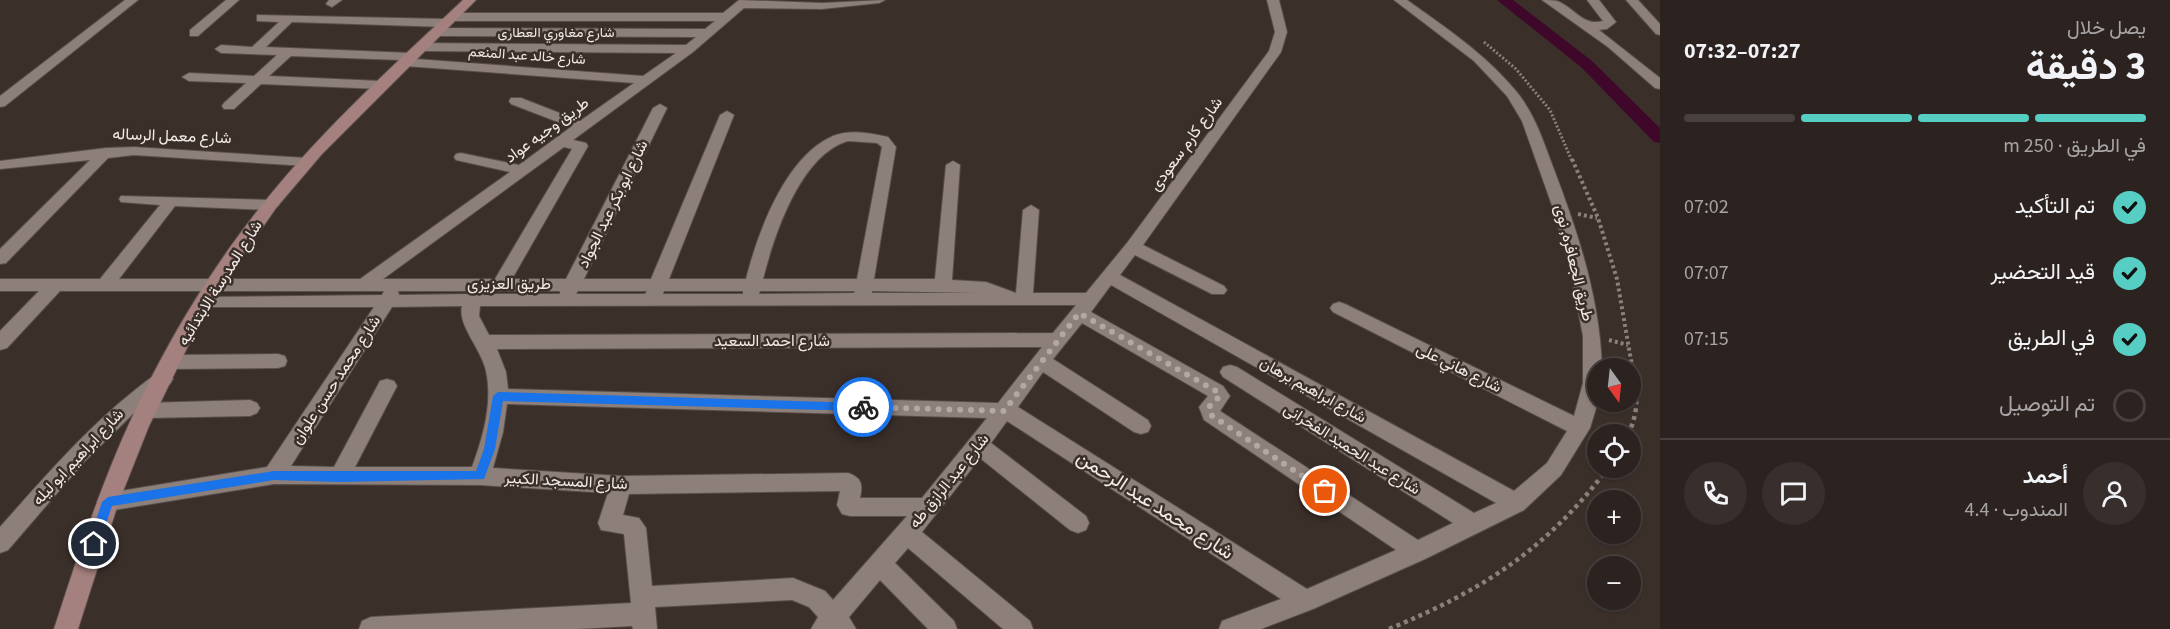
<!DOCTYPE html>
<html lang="ar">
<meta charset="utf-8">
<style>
body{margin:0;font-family:"Source Sans 3",Vazirmatn,sans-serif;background:#382f2d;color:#f1f3f6;direction:rtl;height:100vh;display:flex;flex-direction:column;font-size:22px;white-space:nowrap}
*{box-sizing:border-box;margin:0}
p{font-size:20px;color:#a6a4a5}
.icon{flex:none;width:33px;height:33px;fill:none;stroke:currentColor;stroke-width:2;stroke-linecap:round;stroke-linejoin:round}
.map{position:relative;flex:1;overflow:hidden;direction:ltr}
.side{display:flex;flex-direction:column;background:#2c2320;width:510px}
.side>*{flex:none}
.needle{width:39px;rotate:165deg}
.buttons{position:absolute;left:1587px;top:358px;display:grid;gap:12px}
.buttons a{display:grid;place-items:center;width:54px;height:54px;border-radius:50%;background:#2c2320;box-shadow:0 2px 4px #0004,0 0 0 2px #48403e;font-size:30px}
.pin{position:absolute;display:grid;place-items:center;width:51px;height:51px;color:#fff;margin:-26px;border:3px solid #fff;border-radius:50%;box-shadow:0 2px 6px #0007}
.courier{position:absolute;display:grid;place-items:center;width:60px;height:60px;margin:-30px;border:4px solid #1a73e8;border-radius:50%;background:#fff;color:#222;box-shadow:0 2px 8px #0007}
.headline em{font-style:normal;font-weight:700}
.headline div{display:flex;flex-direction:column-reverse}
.headline{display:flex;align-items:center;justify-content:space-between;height:102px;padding:0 24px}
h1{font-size:39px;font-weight:700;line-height:45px}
.bar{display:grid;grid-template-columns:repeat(4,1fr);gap:9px 6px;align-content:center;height:72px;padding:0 24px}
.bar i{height:8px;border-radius:4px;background:#48403e}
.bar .on{background:#56cec3}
.bar p{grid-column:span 4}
.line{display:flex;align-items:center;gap:15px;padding:0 24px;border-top:2px solid #48403e}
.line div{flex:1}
.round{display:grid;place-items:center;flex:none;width:63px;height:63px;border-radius:32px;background:#382f2d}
ol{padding:0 24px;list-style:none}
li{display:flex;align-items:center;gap:18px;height:66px}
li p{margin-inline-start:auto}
li .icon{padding:6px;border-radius:50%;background:#56cec3;color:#111;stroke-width:4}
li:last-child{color:#a6a4a5}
li i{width:33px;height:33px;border:3px solid #48403e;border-radius:50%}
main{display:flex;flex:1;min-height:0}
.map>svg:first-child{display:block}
</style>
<main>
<section class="side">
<div class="headline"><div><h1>3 دقيقة</h1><p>يصل خلال</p></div><em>07:27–07:32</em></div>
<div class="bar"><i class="on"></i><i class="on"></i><i class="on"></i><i></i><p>في الطريق · 250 m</p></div>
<ol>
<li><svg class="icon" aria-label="check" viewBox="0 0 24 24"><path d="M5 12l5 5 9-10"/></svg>تم التأكيد<p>07:02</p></li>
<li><svg class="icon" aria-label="check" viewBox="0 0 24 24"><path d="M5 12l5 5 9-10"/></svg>قيد التحضير<p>07:07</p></li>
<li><svg class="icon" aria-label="check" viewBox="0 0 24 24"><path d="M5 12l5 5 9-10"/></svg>في الطريق<p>07:15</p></li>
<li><i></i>تم التوصيل</li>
</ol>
<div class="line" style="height:108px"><a class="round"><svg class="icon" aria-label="person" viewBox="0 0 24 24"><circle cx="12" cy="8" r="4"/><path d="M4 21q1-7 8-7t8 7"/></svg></a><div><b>أحمد</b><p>المندوب · 4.4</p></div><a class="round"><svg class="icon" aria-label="chat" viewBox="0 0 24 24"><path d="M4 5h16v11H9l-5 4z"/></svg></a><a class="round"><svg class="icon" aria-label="phone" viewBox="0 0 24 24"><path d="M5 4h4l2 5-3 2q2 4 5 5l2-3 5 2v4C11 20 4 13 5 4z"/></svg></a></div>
</section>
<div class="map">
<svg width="1660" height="629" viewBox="0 0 1660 629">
<rect width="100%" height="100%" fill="#3b2f2a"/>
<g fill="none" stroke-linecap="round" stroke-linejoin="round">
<path fill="#3f072a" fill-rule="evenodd" d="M 1497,0 L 1513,0 L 1592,61 L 1660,128 L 1660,143 L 1654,142 L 1581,67 Z"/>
<defs>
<path id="street" d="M 125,0 L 138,0 L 5,106 L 0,107 L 0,96 Z
M 226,0 L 239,0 L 198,36 L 190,36 L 190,30 Z
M 329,0 L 342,0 L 332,7 L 326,4 Z
M 739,0 L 822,3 L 885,0 L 879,3 L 822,9 L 744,8 L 693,52 L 573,140 L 586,143 L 588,146 L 512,279 L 566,279 L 653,108 L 660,104 L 667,108 L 584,279 L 651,279 L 720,115 L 727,111 L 734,115 L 669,279 L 746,279 C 758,232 785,157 833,136 C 850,129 871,133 888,137 L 896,147 L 874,279 L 935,279 L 946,165 L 953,161 L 960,165 L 952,280 L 986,282 L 1016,293 L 1023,210 L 1031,205 L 1039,210 L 1033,293 L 1086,293 L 1127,243 L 1269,51 L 1275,32 L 1267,0 L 1279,0 L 1287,32 L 1281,52 L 1143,245 L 1224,286 L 1227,290 L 1224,294 L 1212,294 L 1135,255 L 1120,275 L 1514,491 L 1547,463 L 1567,431 L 1333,312 L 1330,308 L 1333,304 L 1339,302 L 1345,304 L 1574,416 L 1583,383 L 1583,336 L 1570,269 L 1554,211 L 1522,121 L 1507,96 L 1474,61 L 1394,0 L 1407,0 C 1446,28 1484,53 1515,90 C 1534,112 1543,140 1553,167 C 1578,232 1600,299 1602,369 L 1598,369 L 1598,402 L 1590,428 L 1561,475 L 1524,510 L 1425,559 L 1313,609 L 1261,629 L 1219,629 L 1222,621 L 1281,599 L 1007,421 L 991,443 L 1086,516 L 1089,523 L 1086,530 L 1078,533 L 1070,530 L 980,458 L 922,532 L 1030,621 L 1033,629 L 1003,629 L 908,548 L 895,563 L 954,621 L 957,629 L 928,629 L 880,580 L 849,617 L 856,629 L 811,629 L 818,617 L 809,607 L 792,600 L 655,607 L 657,629 L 633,629 L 632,626 L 577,629 L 359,629 L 362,621 L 371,617 L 631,603 L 624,534 L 601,530 L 598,523 L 608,493 L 480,485 L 274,484 L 108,511 L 100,509 L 97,502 L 100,495 L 108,493 L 267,467 L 374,307 L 205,307 L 199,305 L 196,301 L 199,297 L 382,295 L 384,291 L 60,291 L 7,348 L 0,350 L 0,331 L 39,291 L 0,291 L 0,279 L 100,279 L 160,205 L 121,202 L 119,199 L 121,196 L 271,200 L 279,205 L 271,210 L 175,206 L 119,279 L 360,279 L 510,172 L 456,160 L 454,157 L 456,154 L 461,153 L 519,165 L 571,127 L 511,104 L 509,101 L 511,98 L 521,98 L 580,121 L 634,83 L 405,66 L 400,65 L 400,60 L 291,56 L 269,76 L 381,81 L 388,85 L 381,89 L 261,84 L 234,109 L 224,109 L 222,106 L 224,103 L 246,83 L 189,81 L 182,77 L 189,73 L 254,76 L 277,55 L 221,53 L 215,49 L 221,45 L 252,47 L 279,22 L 257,21 L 257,15 L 446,19 L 452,23 L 446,27 L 292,22 L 266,47 L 411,53 L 415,54 L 416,59 L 643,76 L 676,53 L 421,51 L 415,47 L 421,43 L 686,45 L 696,37 L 437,36 L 431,32 L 437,28 L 705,29 L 715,21 L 452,21 L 446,17 L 452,13 L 723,13 ZM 848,141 L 877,143 L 882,147 L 857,279 L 763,279 C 774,236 800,155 848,141 ZM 564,147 L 572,149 L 495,279 L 383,279 ZM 1111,285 L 1496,503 L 1474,513 L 1237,367 L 1230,365 L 1223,367 L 1220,372 L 1223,377 L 1453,523 L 1418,540 L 1220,411 L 1230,396 L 1223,386 L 1091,312 ZM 398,291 L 468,291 L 467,294 L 399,295 ZM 486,291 L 560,291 L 560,294 L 485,294 ZM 578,291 L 647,291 L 645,294 L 576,294 ZM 664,291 L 743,291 L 743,294 L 663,294 ZM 760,291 L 855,291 L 854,293 L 759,294 ZM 872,291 L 977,293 L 872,293 ZM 1076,305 L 1053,333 L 489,335 L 479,316 L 480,306 ZM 462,306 C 457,325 482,350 486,371 C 493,403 483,437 472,467 L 355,467 L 397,386 L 394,381 L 387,379 L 380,381 L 334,467 L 291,466 L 392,307 ZM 1082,323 L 1208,396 L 1199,407 L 1204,420 L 1396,550 L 1307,589 L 1018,407 L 1043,372 L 1134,432 L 1141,434 L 1148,432 L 1151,426 L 1148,420 L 1053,359 ZM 1042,347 L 998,403 L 508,389 L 506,372 L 497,349 ZM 507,404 L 987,418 L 922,498 L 860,498 C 863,484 862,478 848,473 L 621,476 L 493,468 L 503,432 ZM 840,491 L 837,505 L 842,514 L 850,516 L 907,516 L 833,600 L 825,591 L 793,578 L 652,586 L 646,528 L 639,518 L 623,515 L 629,494 Z
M 1542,0 C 1547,0 1553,0 1557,1 C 1574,7 1583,27 1603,21 L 1587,0 L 1599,0 L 1616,22 L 1607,29 L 1599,30 L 1660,78 L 1660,89 L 1655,88 L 1608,47 Z
M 1626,0 L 1638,0 L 1660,24 L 1660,35 L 1656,34 Z
M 134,147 L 307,158 L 314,162 L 307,166 L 134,155 L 108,158 L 6,263 L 0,264 L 0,249 L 90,160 L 0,169 L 0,161 L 106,148 Z
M 278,354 L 285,356 L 287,361 L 285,366 L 278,368 L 172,369 L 165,367 L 163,362 L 165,357 L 172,355 Z
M 163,372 L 170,374 L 173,379 L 170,384 L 144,403 L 250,400 L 257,403 L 260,408 L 257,413 L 250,416 L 147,418 L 140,415 L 138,409 L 84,462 L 8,550 L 0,553 L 0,527 C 49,472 96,417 156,374 Z"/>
<path id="secondary" d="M 463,0 L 476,0 L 322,154 L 276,208 L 228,277 L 187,348 L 149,426 L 118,504 L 78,629 L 54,629 C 72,574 89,520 111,466 C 149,372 202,279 266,200 C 325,127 395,64 463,0 Z"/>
</defs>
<use href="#street" stroke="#584e4a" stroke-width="2"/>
<use href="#secondary" stroke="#584e4a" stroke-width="2"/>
<path stroke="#8b817c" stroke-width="3" stroke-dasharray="2 2" stroke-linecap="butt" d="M 1484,42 L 1516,69 L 1550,110 L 1572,161"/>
<path stroke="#8b817c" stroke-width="4" stroke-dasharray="3 3" stroke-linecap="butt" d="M 1572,159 L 1598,218 L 1617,279 L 1632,366
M 1578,214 L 1597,218
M 1609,340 L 1628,345"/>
<path stroke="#8b817c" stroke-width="4.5" stroke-dasharray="4 4" stroke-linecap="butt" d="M 1628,435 C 1640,409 1637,392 1632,364
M 1389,629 C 1483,590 1546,550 1608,468"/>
<use href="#street" fill="#8d7f79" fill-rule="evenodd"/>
<use href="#secondary" fill="#a4807e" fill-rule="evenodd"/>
</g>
<path fill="#1a73e8" d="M 498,392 L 863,403 L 868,407 L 863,411 L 503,401 L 495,449 L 484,479 L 339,482 L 274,480 L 112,506 L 98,548 L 90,548 L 88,544 L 102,502 L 108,497 L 274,471 L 476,471 L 484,449 L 493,396 Z"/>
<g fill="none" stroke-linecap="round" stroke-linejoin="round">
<path stroke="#b2a9a4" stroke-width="6" stroke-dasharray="0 10.8" d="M 863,407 L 1004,411 L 1079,313 L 1216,391 L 1220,396 L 1209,407 L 1211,415 L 1325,491"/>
</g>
<g text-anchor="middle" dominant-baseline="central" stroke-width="5" stroke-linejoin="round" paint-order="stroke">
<g font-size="14" fill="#f2eae6" stroke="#3b2f2a">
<text x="556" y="33">شارع مغاوري العطارى</text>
<text transform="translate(527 56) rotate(4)">شارع خالد عبد المنعم</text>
</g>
<g font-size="16" fill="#f2eae6" stroke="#3b2f2a">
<text transform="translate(547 130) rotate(-36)">طريق وجيه عواد</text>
<text transform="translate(172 136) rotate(2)">شارع معمل الرساله</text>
<text transform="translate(1186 144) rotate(-54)">شارع كارم سعودى</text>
<text transform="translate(613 204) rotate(-64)">شارع ابو بكر عبد الجواد</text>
<text transform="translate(1574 263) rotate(76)">طريق الجعافره, نوى</text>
<text transform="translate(220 283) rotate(-58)">شارع المدرسة الابتدائيه</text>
<text x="509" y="284">طريق العزيزى</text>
<text x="772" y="341">شارع احمد السعيد</text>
<text transform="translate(1459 368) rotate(26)">شارع هاني على</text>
<text transform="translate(336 380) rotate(-57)">شارع محمد حسن علوان</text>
<text transform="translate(1313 390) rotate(29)">شارع ابراهيم برهان</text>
<text transform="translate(1352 449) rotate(32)">شارع عبد الحميد الفخرانى</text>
<text transform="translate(78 457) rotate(-47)">شارع ابراهيم ابو ليله</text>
<text transform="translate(566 481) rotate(3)">شارع المسجد الكبير</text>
<text transform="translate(949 481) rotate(-51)">شارع عبد الرازق طه</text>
</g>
<g font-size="20" fill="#f2eae6" stroke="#3b2f2a">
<text transform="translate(1155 505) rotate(33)">شارع محمد عبد الرحمن</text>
</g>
</g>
</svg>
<div class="buttons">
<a><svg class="needle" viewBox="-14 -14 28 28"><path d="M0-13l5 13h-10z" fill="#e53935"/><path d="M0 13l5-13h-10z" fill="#a6a4a5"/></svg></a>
<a><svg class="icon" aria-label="locate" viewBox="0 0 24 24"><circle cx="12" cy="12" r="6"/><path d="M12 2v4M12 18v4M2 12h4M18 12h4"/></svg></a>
<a>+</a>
<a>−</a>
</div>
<div class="pin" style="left:1325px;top:491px;background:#ea580c"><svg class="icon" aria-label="bag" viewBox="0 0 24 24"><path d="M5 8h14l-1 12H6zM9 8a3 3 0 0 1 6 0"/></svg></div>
<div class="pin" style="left:94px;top:544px;background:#1f2937"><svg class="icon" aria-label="home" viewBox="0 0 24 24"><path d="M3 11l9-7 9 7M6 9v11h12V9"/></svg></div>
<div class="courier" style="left:863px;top:407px"><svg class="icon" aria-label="bike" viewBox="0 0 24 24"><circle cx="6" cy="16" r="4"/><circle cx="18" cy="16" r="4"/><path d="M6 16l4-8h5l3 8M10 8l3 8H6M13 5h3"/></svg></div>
</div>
</main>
